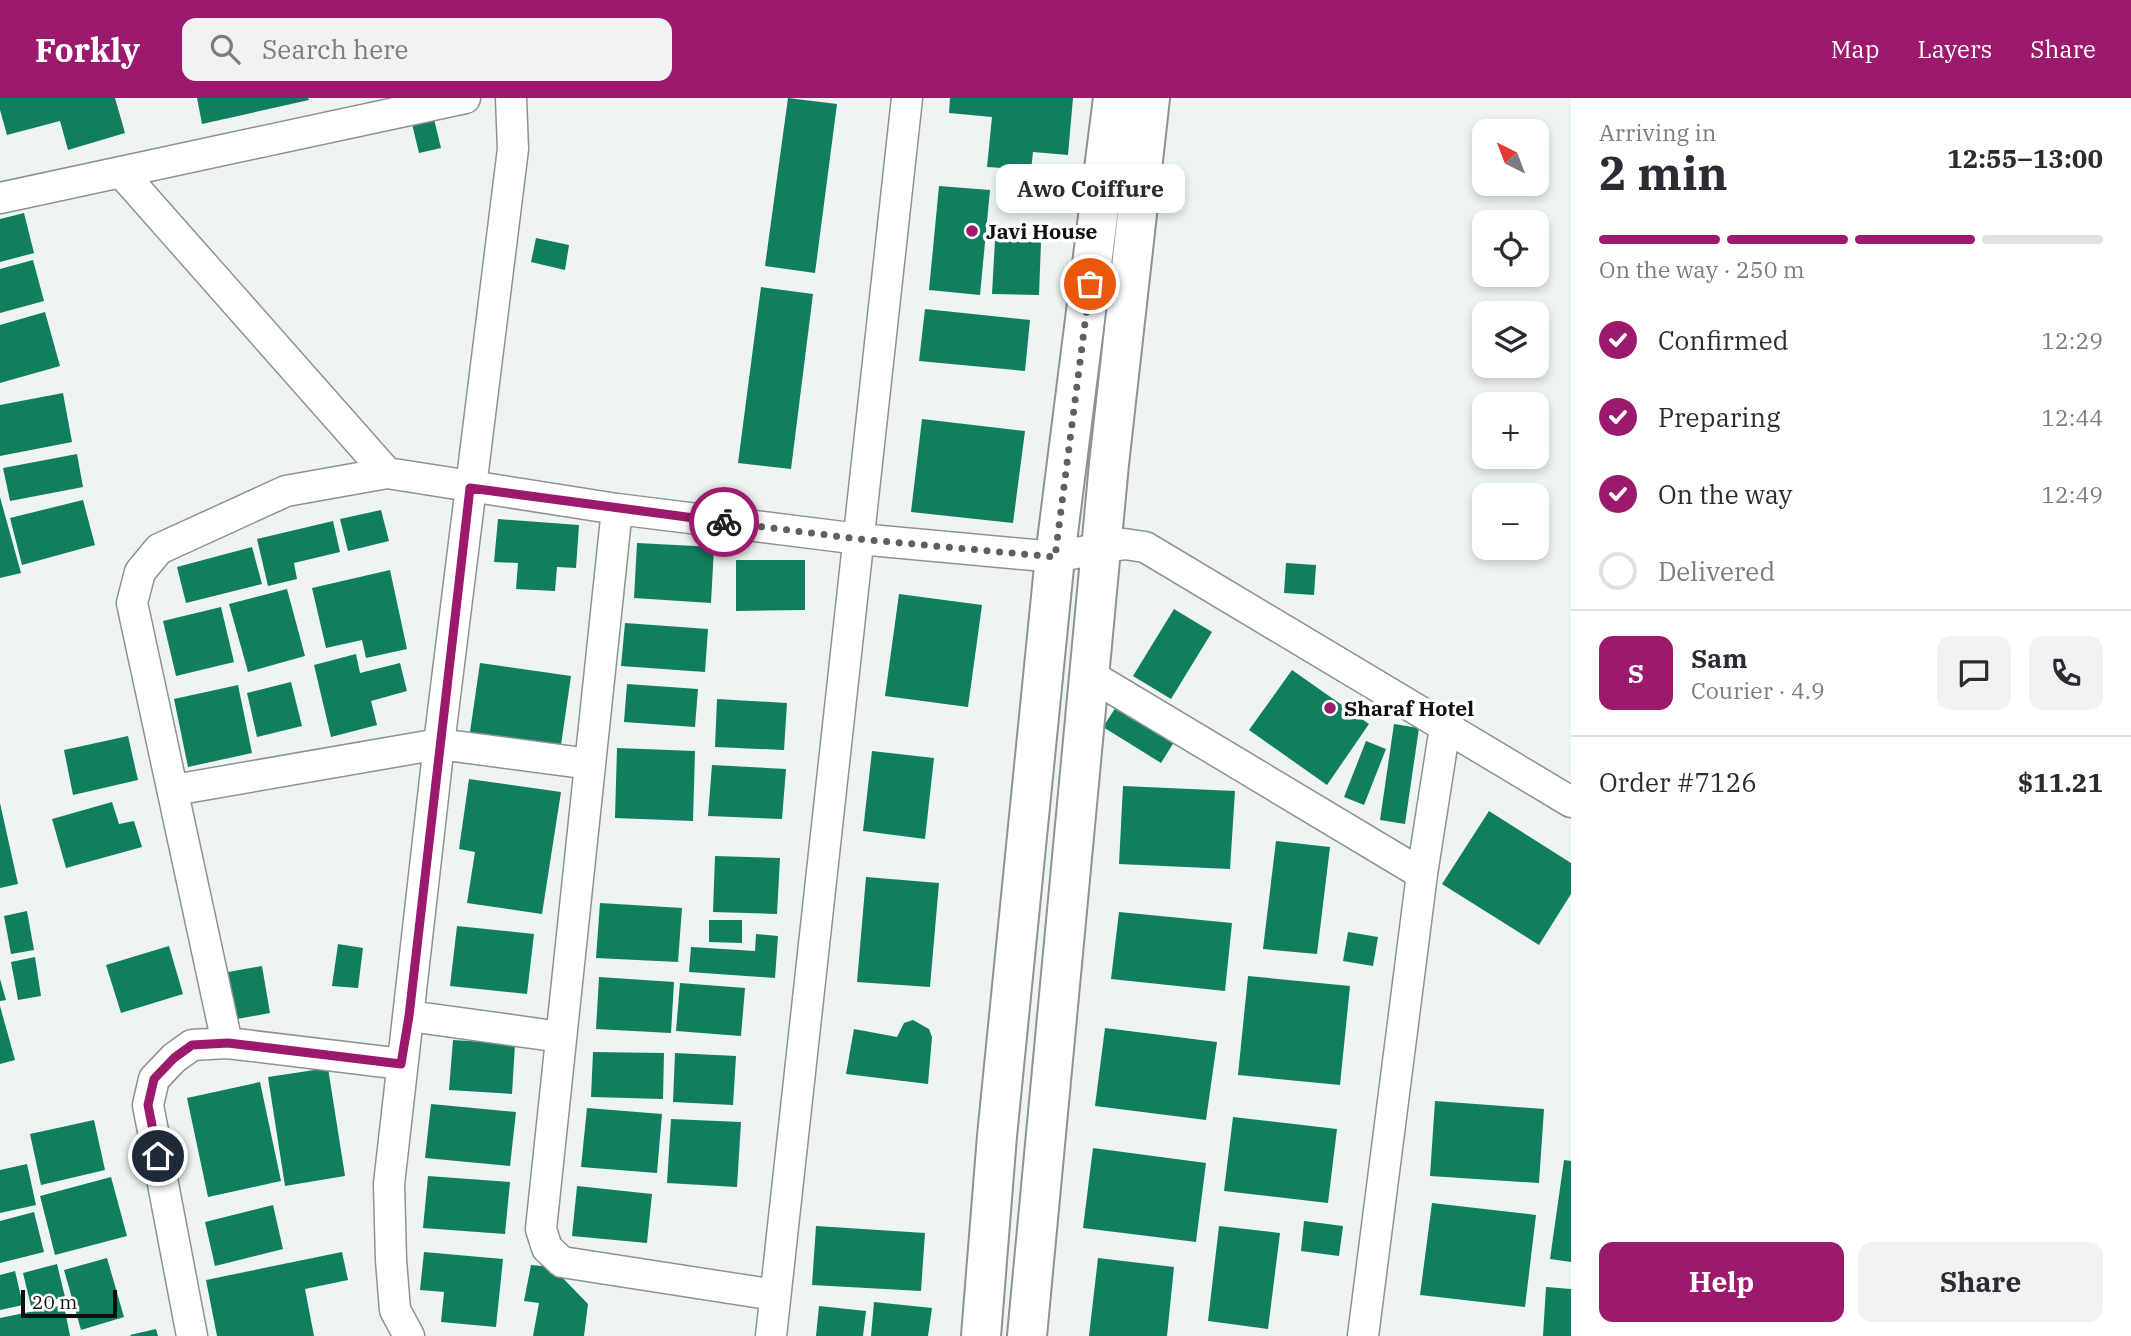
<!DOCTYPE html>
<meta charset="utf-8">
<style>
body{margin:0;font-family:"IBM Plex Serif",serif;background:#f2f2f3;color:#2b2b33;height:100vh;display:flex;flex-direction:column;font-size:26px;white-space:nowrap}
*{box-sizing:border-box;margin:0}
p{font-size:23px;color:#7c7c81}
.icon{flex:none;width:38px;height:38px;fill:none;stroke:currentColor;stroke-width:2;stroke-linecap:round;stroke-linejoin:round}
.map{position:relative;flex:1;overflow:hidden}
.sheet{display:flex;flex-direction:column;background:#fff;width:560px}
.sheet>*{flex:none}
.needle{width:46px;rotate:318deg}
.buttons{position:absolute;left:1472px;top:21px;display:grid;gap:14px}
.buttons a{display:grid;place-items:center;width:77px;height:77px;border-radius:14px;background:#fff;box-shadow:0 4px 10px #0003;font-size:35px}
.scale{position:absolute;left:21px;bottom:18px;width:96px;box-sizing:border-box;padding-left:7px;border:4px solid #0e100f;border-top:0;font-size:19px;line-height:24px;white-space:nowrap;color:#0e100f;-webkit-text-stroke:5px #fff;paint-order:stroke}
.pin{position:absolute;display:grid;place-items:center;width:60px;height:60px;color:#fff;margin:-30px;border:4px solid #fff;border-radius:50%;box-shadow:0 2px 7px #0007}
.courier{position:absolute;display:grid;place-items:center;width:70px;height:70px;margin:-35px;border:5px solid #9c1a6d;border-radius:50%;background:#fff;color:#222;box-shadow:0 2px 9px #0007}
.bubble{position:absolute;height:49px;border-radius:14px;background:#fff;box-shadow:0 4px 10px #0003;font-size:23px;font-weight:800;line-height:49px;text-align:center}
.overview em{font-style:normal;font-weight:800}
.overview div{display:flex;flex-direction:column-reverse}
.overview{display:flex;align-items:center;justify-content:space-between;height:119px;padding:0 28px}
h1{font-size:46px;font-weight:800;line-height:52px}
.bar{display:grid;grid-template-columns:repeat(4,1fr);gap:10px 7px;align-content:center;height:84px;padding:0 28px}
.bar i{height:9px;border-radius:5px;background:#e1e1e2}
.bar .selected{background:#9c1a6d}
.bar p{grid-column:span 4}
.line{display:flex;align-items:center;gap:18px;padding:0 28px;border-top:2px solid #e1e1e2}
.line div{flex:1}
.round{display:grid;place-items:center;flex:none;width:74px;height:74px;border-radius:14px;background:#f2f2f3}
ol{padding:0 28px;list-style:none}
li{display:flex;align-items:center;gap:21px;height:77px}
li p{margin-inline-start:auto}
li .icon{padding:7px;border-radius:50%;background:#9c1a6d;color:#fff;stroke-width:4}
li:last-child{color:#7c7c81}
li i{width:38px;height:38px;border:4px solid #e1e1e2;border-radius:50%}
.button{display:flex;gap:14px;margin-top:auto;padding:14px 28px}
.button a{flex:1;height:80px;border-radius:14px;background:#9c1a6d;color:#fff;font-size:28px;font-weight:800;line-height:80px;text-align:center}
.button a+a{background:#f2f2f3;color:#2b2b33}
header{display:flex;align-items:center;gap:42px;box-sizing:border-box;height:98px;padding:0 35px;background:#9c1a6d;color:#fff}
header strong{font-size:33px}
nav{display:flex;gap:38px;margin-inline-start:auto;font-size:24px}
.search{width:490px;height:63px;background:#f2f2f3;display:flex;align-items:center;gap:18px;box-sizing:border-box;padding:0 24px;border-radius:14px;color:#7c7c81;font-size:26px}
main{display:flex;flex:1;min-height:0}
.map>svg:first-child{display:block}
</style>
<header>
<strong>Forkly</strong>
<div class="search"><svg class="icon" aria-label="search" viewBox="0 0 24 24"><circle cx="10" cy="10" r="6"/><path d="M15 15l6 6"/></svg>Search here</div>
<nav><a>Map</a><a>Layers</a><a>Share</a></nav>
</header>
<main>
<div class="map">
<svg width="1571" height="1238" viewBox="0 0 1571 1238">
<rect width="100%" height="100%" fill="#edf4f1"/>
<path fill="#127e60" d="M 0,0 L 115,0 L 125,35 L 68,52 L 60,23 L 7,37 L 0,12 Z
M 197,0 L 308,0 L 309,2 L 202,26 Z
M 788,0 L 837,6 L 815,175 L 765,168 Z
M 950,0 L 1073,0 L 1068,57 L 1033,54 L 1031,72 L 987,69 L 992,19 L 949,15 Z
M 434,21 L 441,50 L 419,55 L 412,26 Z
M 939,88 L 990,92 L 980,197 L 929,192 Z
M 24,115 L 34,155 L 0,164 L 0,121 Z
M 536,140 L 569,147 L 565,172 L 531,164 Z
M 995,142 L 1041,144 L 1039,197 L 992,196 Z
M 33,162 L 44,203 L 0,215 L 0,171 Z
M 761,189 L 813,196 L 791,371 L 738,365 Z
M 925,211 L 1030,222 L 1025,273 L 919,263 Z
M 45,214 L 60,268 L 0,285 L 0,227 Z
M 63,295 L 72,344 L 0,358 L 0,307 Z
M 922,321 L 1025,333 L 1013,425 L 911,414 Z
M 77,356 L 83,389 L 10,403 L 3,370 Z
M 0,399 L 21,475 L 0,480 Z
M 83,402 L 95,447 L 22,467 L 10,420 Z
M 381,412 L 389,443 L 348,453 L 340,421 Z
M 498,421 L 579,427 L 576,470 L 557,469 L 555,493 L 516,491 L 518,465 L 494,464 Z
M 333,423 L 340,454 L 294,465 L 297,481 L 268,488 L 257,441 Z
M 637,445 L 714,449 L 711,505 L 634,500 Z
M 252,449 L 262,486 L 186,505 L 177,469 Z
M 736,462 L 805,462 L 805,512 L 736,513 Z
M 1286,465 L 1316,467 L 1314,497 L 1284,495 Z
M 390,472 L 407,551 L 366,560 L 362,542 L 326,550 L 312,490 Z
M 287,491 L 305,558 L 248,574 L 229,506 Z
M 899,496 L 982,507 L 968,609 L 885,598 Z
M 221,509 L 234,564 L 176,578 L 163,523 Z
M 1174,511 L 1212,534 L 1171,601 L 1133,578 Z
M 625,525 L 708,531 L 705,574 L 621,568 Z
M 356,556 L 360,575 L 400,565 L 407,593 L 371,603 L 377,627 L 331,639 L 314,567 Z
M 480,565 L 571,578 L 561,647 L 470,634 Z
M 1292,572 L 1369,626 L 1327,687 L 1249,632 Z
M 291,584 L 302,628 L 257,639 L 247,595 Z
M 627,586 L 698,591 L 695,629 L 624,624 Z
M 238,587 L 252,655 L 188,669 L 174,601 Z
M 717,601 L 787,605 L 784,652 L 715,649 Z
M 1116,609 L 1174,644 L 1161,665 L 1103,629 Z
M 1394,626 L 1419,630 L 1405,726 L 1380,722 Z
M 128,638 L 138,682 L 73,697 L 64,652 Z
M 1366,643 L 1386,651 L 1364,707 L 1344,699 Z
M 617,650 L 695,653 L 693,723 L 615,720 Z
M 872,653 L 934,660 L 925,741 L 863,733 Z
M 712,667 L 786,671 L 782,721 L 708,718 Z
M 469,681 L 561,694 L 542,816 L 467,805 L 475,754 L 459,751 Z
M 1123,688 L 1235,693 L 1230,771 L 1119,766 Z
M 112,704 L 119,726 L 134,723 L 142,749 L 66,770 L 52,721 Z
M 0,705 L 18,786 L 0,790 Z
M 1489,713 L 1571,765 L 1571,796 L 1539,847 L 1442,786 Z
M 1276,743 L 1330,749 L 1317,856 L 1263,851 Z
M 715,758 L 780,760 L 777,816 L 713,814 Z
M 866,779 L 939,785 L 930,889 L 857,884 Z
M 600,805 L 682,810 L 678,864 L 596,860 Z
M 27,813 L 34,852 L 11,856 L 4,818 Z
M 1119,814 L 1232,825 L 1225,893 L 1111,881 Z
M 709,822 L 742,822 L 742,845 L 709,844 Z
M 457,828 L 534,836 L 527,896 L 450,888 Z
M 1348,834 L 1378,839 L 1373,868 L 1343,863 Z
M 756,836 L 778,838 L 775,880 L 689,874 L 691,849 L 755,853 Z
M 338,846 L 363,850 L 358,890 L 332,888 Z
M 169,848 L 183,896 L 121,915 L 106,867 Z
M 35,859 L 41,898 L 18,902 L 11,864 Z
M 262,868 L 270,915 L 237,921 L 228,874 Z
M 1248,878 L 1350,888 L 1340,987 L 1238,977 Z
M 599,879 L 674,884 L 671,935 L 596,931 Z
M 0,881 L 6,902 L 0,903 Z
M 680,885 L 745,890 L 741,938 L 676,933 Z
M 0,908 L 15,962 L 0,966 Z
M 913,922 L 929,931 L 932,939 L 928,986 L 846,976 L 854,931 L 897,939 L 904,925 Z
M 1105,930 L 1217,944 L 1206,1022 L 1095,1008 Z
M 453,942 L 515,946 L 512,996 L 449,992 Z
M 593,954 L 664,955 L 663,1001 L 591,999 Z
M 675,955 L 736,958 L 733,1007 L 673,1004 Z
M 328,970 L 345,1078 L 285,1088 L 268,979 Z
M 260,984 L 281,1083 L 208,1099 L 187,1000 Z
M 1435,1003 L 1544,1011 L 1539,1085 L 1430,1078 Z
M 431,1006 L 516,1014 L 510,1068 L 425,1060 Z
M 587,1010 L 662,1016 L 657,1075 L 581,1069 Z
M 1233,1019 L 1337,1031 L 1328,1105 L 1224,1093 Z
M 671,1021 L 741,1024 L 737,1089 L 667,1085 Z
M 94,1022 L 105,1072 L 41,1087 L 30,1036 Z
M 1093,1050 L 1206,1065 L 1196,1144 L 1083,1130 Z
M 1564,1062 L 1571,1063 L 1571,1164 L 1550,1161 Z
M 27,1066 L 36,1107 L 0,1115 L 0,1072 Z
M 428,1078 L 510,1084 L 505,1136 L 423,1130 Z
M 111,1079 L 127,1138 L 55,1157 L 40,1098 Z
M 577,1088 L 652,1096 L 647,1145 L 572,1138 Z
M 1432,1105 L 1536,1117 L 1525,1209 L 1420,1197 Z
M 273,1107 L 283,1151 L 215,1168 L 205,1124 Z
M 34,1114 L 44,1154 L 0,1165 L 0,1123 Z
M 1304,1123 L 1343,1128 L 1339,1158 L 1301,1153 Z
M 816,1128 L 925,1135 L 921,1193 L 812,1187 Z
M 1219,1128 L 1280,1135 L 1268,1231 L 1208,1223 Z
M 342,1154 L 348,1182 L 305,1191 L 314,1238 L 217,1238 L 206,1182 Z
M 424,1154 L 503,1161 L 496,1229 L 441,1224 L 444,1194 L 420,1192 Z
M 107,1160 L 124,1219 L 81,1232 L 64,1172 Z
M 1098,1160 L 1174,1169 L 1167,1238 L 1089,1238 Z
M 57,1166 L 65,1199 L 31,1208 L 23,1175 Z
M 531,1167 L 552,1169 L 588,1206 L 584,1238 L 533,1238 L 539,1205 L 524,1203 Z
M 15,1173 L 23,1207 L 0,1212 L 0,1177 Z
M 1546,1189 L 1571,1191 L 1571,1238 L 1543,1238 Z
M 874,1204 L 932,1210 L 928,1238 L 871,1238 Z
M 64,1207 L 70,1238 L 0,1238 L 0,1220 Z
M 819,1208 L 866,1213 L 863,1238 L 816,1238 Z
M 156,1231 L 158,1238 L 131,1238 L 130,1237 Z"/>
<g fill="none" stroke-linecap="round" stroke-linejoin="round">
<defs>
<path id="street" d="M 121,74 L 387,375
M 0,100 L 465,0
M 617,411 L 541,1131 L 547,1150 L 562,1164 L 775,1197
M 1090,577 L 1422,776
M 174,692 L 439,646 L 590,666
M 409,918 L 561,939
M 227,945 L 132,505 L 140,474 L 159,451 L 286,393 L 387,375 L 617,411 L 859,441 L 1055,459 L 1124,446 L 1145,449 L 1571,704
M 192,1238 L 148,1007 L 154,981 L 174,960 L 192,947 L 227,945 L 402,966
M 409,1238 L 395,1212 L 391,1162 L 389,1086 L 439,646 L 513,51 L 511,0
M 771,1238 L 907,0
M 1363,1238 L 1422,776 L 1445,629"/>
<path id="secondary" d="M 981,1238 L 997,1038 L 1055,459 L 1113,0
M 1027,1238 L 1109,366 L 1150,0"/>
</defs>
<use href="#street" stroke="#8d9391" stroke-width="33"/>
<use href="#secondary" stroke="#8d9391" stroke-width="42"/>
<use href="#street" stroke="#fff" stroke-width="30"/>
<use href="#secondary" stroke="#fff" stroke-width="38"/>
</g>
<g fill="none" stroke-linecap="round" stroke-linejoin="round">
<path stroke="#5c605e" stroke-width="7" stroke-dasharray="0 12.6" d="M 724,424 L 859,441 L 1055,459 L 1090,186"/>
<path stroke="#9c1a6d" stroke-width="9" d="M 158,1058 L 148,1007 L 154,981 L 174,960 L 192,947 L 228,945 L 401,966 L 409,918 L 470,390 L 724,424"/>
</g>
<g fill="#9c1a6d" stroke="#fff" stroke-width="2.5">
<circle cx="972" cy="133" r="7"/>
<circle cx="1330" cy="610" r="7"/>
</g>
<g text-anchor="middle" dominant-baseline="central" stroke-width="7" stroke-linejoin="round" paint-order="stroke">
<g font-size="21" font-weight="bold" fill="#0e100f" stroke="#fff" text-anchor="start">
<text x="986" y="133">Javi House</text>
<text x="1344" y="610">Sharaf Hotel</text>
</g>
</g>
</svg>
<div class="buttons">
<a><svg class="needle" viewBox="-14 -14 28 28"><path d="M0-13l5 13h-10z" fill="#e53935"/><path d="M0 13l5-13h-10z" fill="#7c7c81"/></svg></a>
<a><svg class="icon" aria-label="locate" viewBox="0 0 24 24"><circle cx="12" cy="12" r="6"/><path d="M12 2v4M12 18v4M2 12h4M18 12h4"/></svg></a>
<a><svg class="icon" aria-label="layers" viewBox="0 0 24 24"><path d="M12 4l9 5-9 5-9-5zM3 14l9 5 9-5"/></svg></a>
<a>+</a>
<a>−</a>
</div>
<div class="scale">20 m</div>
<div class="pin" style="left:1090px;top:186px;background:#ea580c"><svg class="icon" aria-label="bag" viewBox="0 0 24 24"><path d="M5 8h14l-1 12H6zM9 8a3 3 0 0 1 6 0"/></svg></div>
<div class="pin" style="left:158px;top:1058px;background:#1f2937"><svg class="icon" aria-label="home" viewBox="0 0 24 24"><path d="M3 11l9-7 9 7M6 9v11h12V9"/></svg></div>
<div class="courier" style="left:724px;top:424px"><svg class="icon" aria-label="bike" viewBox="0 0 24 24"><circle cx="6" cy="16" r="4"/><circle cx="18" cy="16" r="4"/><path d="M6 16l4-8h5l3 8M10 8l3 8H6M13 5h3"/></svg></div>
<div class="bubble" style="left:996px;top:66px;width:189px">Awo Coiffure</div>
</div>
<section class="sheet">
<div class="overview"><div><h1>2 min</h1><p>Arriving in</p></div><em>12:55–13:00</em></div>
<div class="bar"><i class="selected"></i><i class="selected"></i><i class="selected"></i><i></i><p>On the way · 250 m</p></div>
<ol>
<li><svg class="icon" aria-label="check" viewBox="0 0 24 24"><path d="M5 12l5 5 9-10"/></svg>Confirmed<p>12:29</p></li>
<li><svg class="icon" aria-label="check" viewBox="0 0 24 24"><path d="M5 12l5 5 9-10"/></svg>Preparing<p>12:44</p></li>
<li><svg class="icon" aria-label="check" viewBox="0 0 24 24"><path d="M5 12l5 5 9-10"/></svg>On the way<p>12:49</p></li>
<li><i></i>Delivered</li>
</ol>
<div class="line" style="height:126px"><b class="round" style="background:#9c1a6d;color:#fff">S</b><div><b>Sam</b><p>Courier · 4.9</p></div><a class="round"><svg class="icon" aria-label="chat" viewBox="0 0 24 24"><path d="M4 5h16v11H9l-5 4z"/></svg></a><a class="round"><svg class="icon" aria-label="phone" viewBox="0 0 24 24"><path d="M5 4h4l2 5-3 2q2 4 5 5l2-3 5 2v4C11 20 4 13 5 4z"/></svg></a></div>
<div class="line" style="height:91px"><div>Order #7126</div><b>$11.21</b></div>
<div class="button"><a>Help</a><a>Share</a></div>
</section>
</main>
